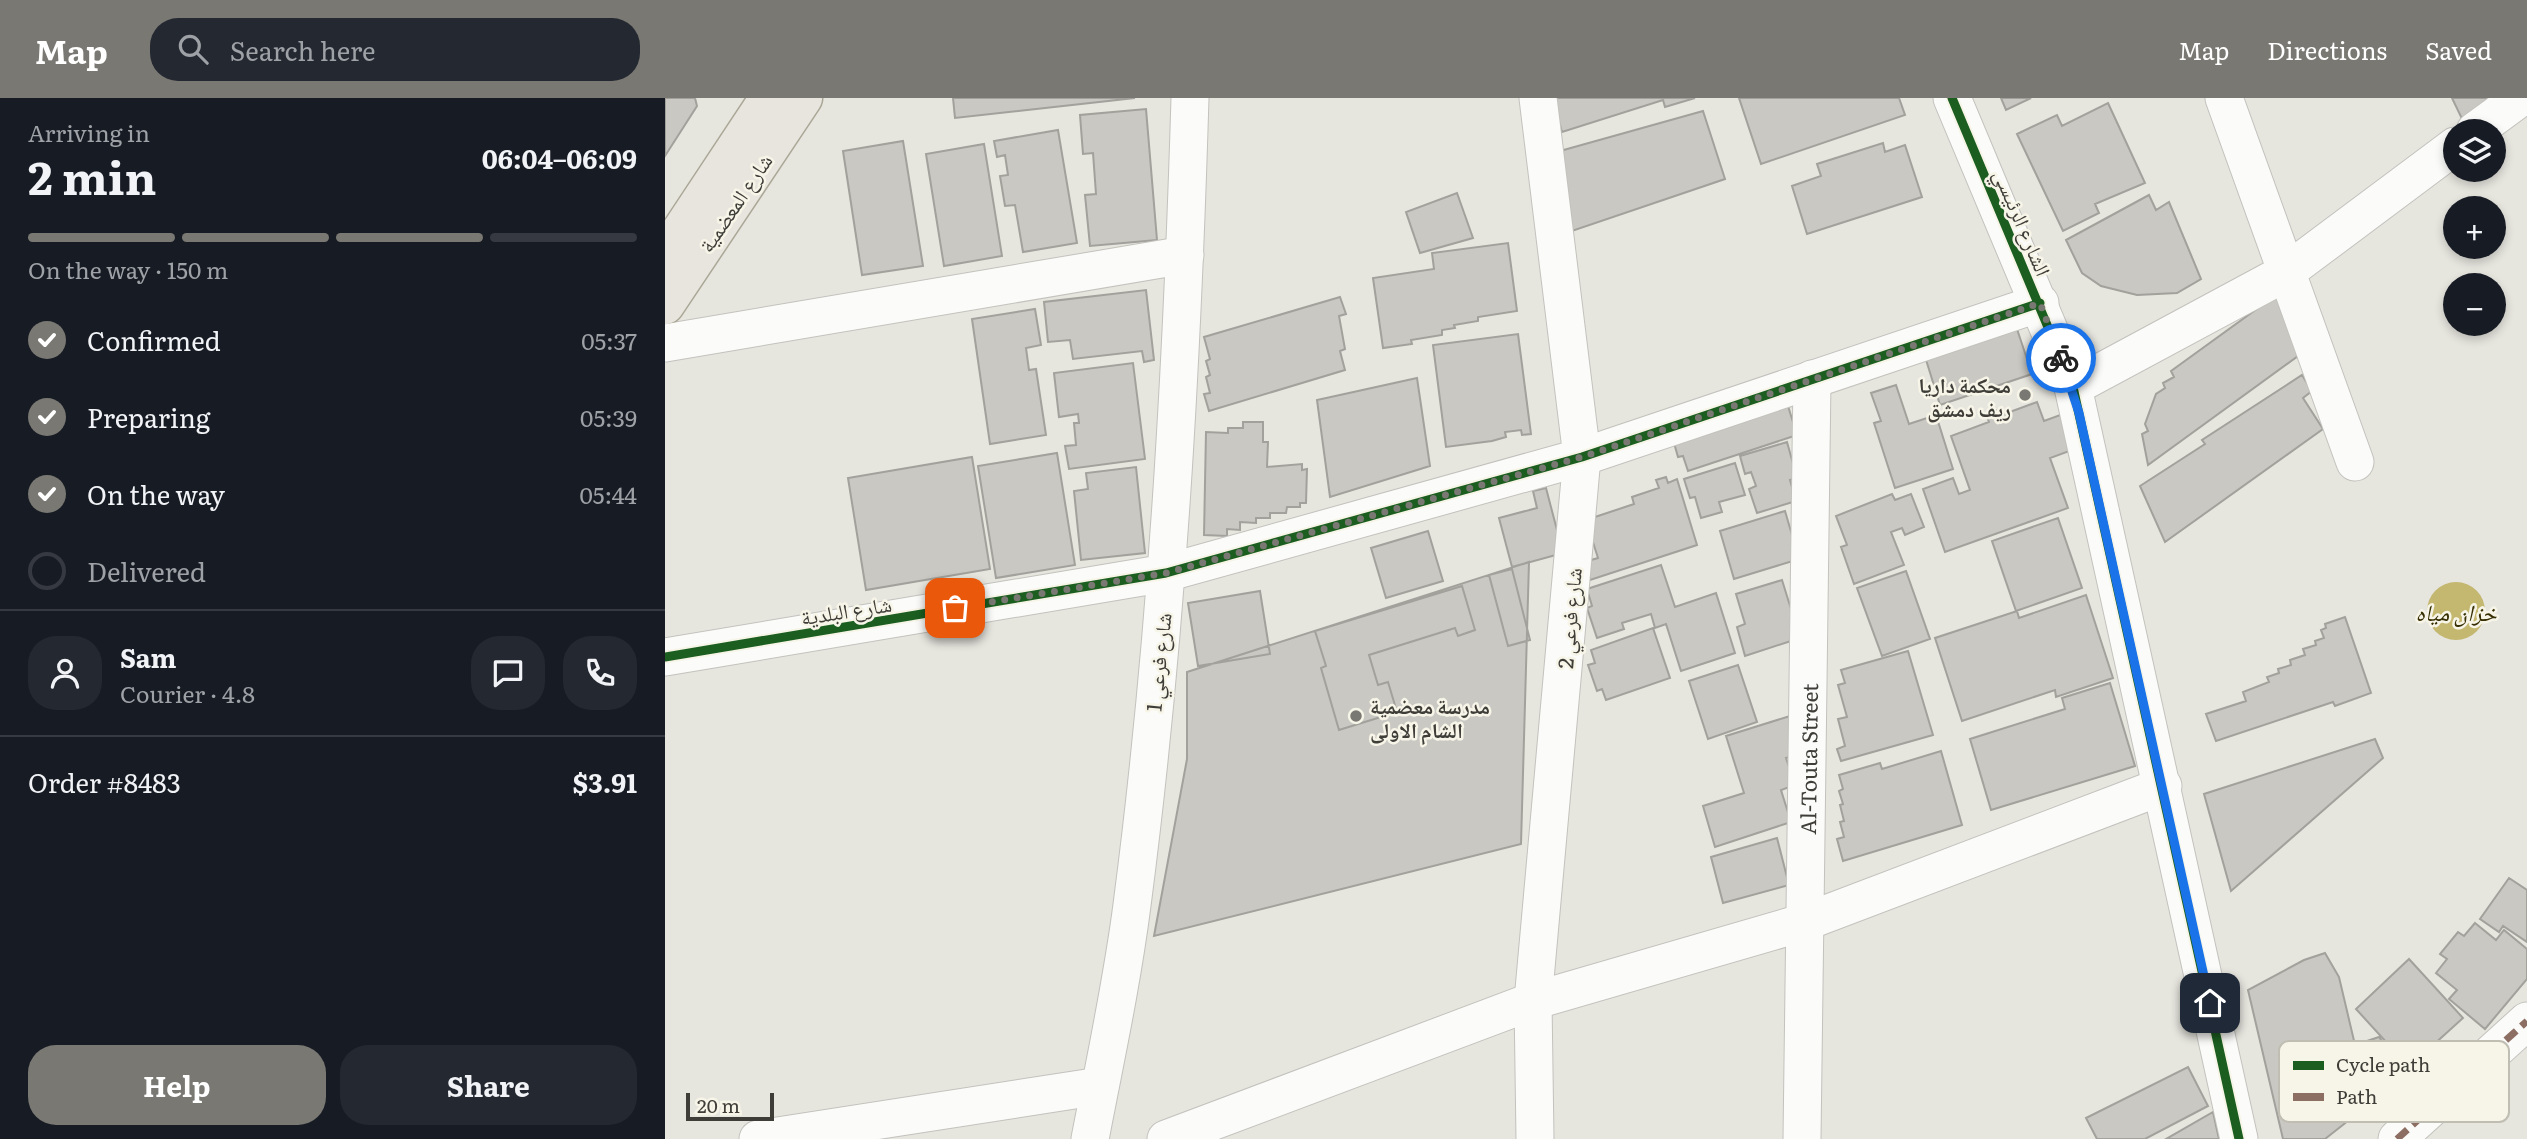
<!DOCTYPE html>
<meta charset="utf-8">
<style>
body{margin:0;font-family:Literata,"Noto Naskh Arabic",serif;background:#242831;color:#f1f3f6;height:100vh;display:flex;flex-direction:column;font-size:26px;white-space:nowrap}
*{box-sizing:border-box;margin:0}
p{font-size:23px;color:#9ea1a6}
.icon{flex:none;width:38px;height:38px;fill:none;stroke:currentColor;stroke-width:2;stroke-linecap:round;stroke-linejoin:round}
.map{position:relative;flex:1;overflow:hidden}
.panel{display:flex;flex-direction:column;background:#171b24;width:665px}
.panel>*{flex:none}
.fabs{position:absolute;left:1778px;top:21px;display:grid;gap:14px}
.fabs a{display:grid;place-items:center;width:63px;height:63px;border-radius:50%;background:#171b24;box-shadow:0 4px 10px #0003;font-size:35px}
.scale{position:absolute;left:21px;bottom:18px;width:88px;box-sizing:border-box;padding-left:7px;border:4px solid #3e3d38;border-top:0;font-size:19px;line-height:24px;white-space:nowrap;color:#3e3d38;-webkit-text-stroke:5px #f7f5e8;paint-order:stroke}
.pin{position:absolute;display:grid;place-items:center;width:60px;height:60px;color:#fff;margin:-30px;border-radius:14px;box-shadow:0 4px 10px #0006}
.courier{position:absolute;display:grid;place-items:center;width:70px;height:70px;margin:-35px;border:5px solid #1a73e8;border-radius:50%;background:#fff;color:#222;box-shadow:0 2px 9px #0007}
.overview em{font-style:normal;font-weight:700}
.overview div{display:flex;flex-direction:column-reverse}
.overview{display:flex;align-items:center;justify-content:space-between;height:119px;padding:0 28px}
h1{font-size:46px;font-weight:700;line-height:52px}
.bar{display:grid;grid-template-columns:repeat(4,1fr);gap:10px 7px;align-content:center;height:84px;padding:0 28px}
.bar i{height:9px;border-radius:5px;background:#363941}
.bar .current{background:#797872}
.bar p{grid-column:span 4}
.line{display:flex;align-items:center;gap:18px;padding:0 28px;border-top:2px solid #363941}
.line div{flex:1}
.round{display:grid;place-items:center;flex:none;width:74px;height:74px;border-radius:28px;background:#242831}
ol{padding:0 28px;list-style:none}
li{display:flex;align-items:center;gap:21px;height:77px}
li p{margin-inline-start:auto}
li .icon{padding:7px;border-radius:50%;background:#797872;color:#fff;stroke-width:4}
li:last-child{color:#9ea1a6}
li i{width:38px;height:38px;border:4px solid #363941;border-radius:50%}
.button{display:flex;gap:14px;margin-top:auto;padding:14px 28px}
.button a{flex:1;height:80px;border-radius:28px;background:#797872;color:#fff;font-size:28px;font-weight:700;line-height:80px;text-align:center}
.button a+a{background:#242831;color:#f1f3f6}
header{display:flex;align-items:center;gap:42px;box-sizing:border-box;height:98px;padding:0 35px;background:#797872;color:#fff}
header strong{font-size:33px}
nav{display:flex;gap:38px;margin-inline-start:auto;font-size:24px}
.search{width:490px;height:63px;background:#242831;display:flex;align-items:center;gap:18px;box-sizing:border-box;padding:0 24px;border-radius:28px;color:#9ea1a6;font-size:26px}
main{display:flex;flex:1;min-height:0}
.map>svg:first-child{display:block}
</style>
<header>
<strong>Map</strong>
<div class="search"><svg class="icon" aria-label="search" viewBox="0 0 24 24"><circle cx="10" cy="10" r="6"/><path d="M15 15l6 6"/></svg>Search here</div>
<nav><a>Map</a><a>Directions</a><a>Saved</a></nav>
</header>
<main>
<section class="panel">
<div class="overview"><div><h1>2 min</h1><p>Arriving in</p></div><em>06:04–06:09</em></div>
<div class="bar"><i class="current"></i><i class="current"></i><i class="current"></i><i></i><p>On the way · 150 m</p></div>
<ol>
<li><svg class="icon" aria-label="check" viewBox="0 0 24 24"><path d="M5 12l5 5 9-10"/></svg>Confirmed<p>05:37</p></li>
<li><svg class="icon" aria-label="check" viewBox="0 0 24 24"><path d="M5 12l5 5 9-10"/></svg>Preparing<p>05:39</p></li>
<li><svg class="icon" aria-label="check" viewBox="0 0 24 24"><path d="M5 12l5 5 9-10"/></svg>On the way<p>05:44</p></li>
<li><i></i>Delivered</li>
</ol>
<div class="line" style="height:126px"><a class="round"><svg class="icon" aria-label="person" viewBox="0 0 24 24"><circle cx="12" cy="8" r="4"/><path d="M4 21q1-7 8-7t8 7"/></svg></a><div><b>Sam</b><p>Courier · 4.8</p></div><a class="round"><svg class="icon" aria-label="chat" viewBox="0 0 24 24"><path d="M4 5h16v11H9l-5 4z"/></svg></a><a class="round"><svg class="icon" aria-label="phone" viewBox="0 0 24 24"><path d="M5 4h4l2 5-3 2q2 4 5 5l2-3 5 2v4C11 20 4 13 5 4z"/></svg></a></div>
<div class="line" style="height:91px"><div>Order #8483</div><b>$3.91</b></div>
<div class="button"><a>Help</a><a>Share</a></div>
</section>
<div class="map">
<svg width="1862" height="1041" viewBox="0 0 1862 1041">
<rect width="100%" height="100%" fill="#e6e5de"/>
<path fill="#c4b76f" d="M1762 513a29 29 0 1 1 58 0a29 29 0 1 1-58 0Z"/>
<path fill="#c9c8c3" stroke="#a2a19b" stroke-width="2" d="M 0,0 L 30,0 L 32,8 L 0,58 Z
M 288,0 L 470,0 L 290,20 Z
M 887,0 L 1030,0 L 1000,9 L 998,2 L 897,34 Z
M 1074,0 L 1234,0 L 1240,17 L 1096,66 Z
M 1336,0 L 1366,0 L 1341,12 Z
M 1787,0 L 1830,0 L 1799,25 Z
M 1443,5 L 1480,85 L 1430,106 L 1434,115 L 1398,133 L 1352,36 L 1392,17 L 1397,28 Z
M 481,11 L 492,142 L 425,148 L 420,97 L 431,96 L 428,55 L 418,56 L 415,17 Z
M 1038,13 L 1060,81 L 904,134 L 895,53 Z
M 393,32 L 412,145 L 358,154 L 350,107 L 340,108 L 335,78 L 343,77 L 340,57 L 332,59 L 329,43 Z
M 238,43 L 258,168 L 197,177 L 178,53 Z
M 1218,45 L 1220,54 L 1240,47 L 1257,99 L 1142,136 L 1127,88 L 1156,78 L 1152,66 Z
M 319,46 L 337,158 L 279,168 L 261,56 Z
M 792,95 L 808,140 L 755,155 L 741,114 Z
M 1484,97 L 1491,112 L 1504,104 L 1536,181 L 1512,195 L 1472,197 L 1436,188 L 1417,175 L 1401,142 Z
M 843,145 L 852,213 L 813,219 L 813,223 L 789,227 L 790,230 L 777,232 L 777,237 L 746,242 L 747,246 L 718,250 L 708,180 L 769,171 L 767,155 Z
M 481,192 L 489,262 L 479,264 L 477,253 L 408,261 L 405,242 L 383,244 L 379,204 Z
M 1618,192 L 1633,258 L 1483,367 L 1477,336 L 1483,333 L 1480,326 L 1491,296 L 1500,290 L 1498,285 L 1509,279 L 1506,273 Z
M 675,199 L 681,216 L 674,218 L 680,251 L 675,253 L 680,272 L 544,313 L 539,296 L 545,295 L 541,279 L 545,277 L 541,263 L 545,261 L 539,239 Z
M 370,211 L 376,247 L 361,250 L 364,272 L 371,271 L 381,337 L 325,346 L 307,221 Z
M 1349,222 L 1367,276 L 1275,307 L 1258,252 Z
M 853,236 L 866,336 L 857,337 L 856,332 L 840,334 L 841,339 L 827,343 L 781,349 L 768,247 Z
M 468,265 L 480,361 L 404,371 L 400,348 L 411,347 L 409,325 L 414,325 L 413,316 L 394,319 L 389,275 Z
M 1637,277 L 1647,293 L 1638,300 L 1658,331 L 1500,444 L 1475,388 L 1540,346 L 1537,342 Z
M 752,280 L 765,368 L 665,399 L 652,302 Z
M 1231,287 L 1244,326 L 1271,317 L 1288,371 L 1230,390 L 1209,325 L 1216,323 L 1206,295 Z
M 1372,304 L 1379,323 L 1398,316 L 1410,351 L 1385,360 L 1403,410 L 1280,454 L 1258,391 L 1288,380 L 1294,396 L 1305,392 L 1286,338 L 1324,324 L 1321,316 L 1332,312 L 1334,318 Z
M 1123,308 L 1132,337 L 1023,373 L 1018,358 L 1013,359 L 1009,345 Z
M 578,324 L 598,324 L 598,344 L 603,344 L 602,369 L 637,366 L 637,372 L 642,371 L 641,405 L 635,405 L 635,409 L 622,409 L 621,415 L 605,415 L 605,420 L 591,420 L 591,425 L 575,424 L 575,432 L 562,431 L 562,438 L 539,437 L 541,334 L 563,335 L 563,330 L 578,330 Z
M 1122,344 L 1132,380 L 1125,382 L 1131,403 L 1092,415 L 1084,391 L 1091,388 L 1086,374 L 1080,376 L 1075,358 Z
M 392,355 L 410,467 L 331,480 L 313,368 Z
M 307,359 L 325,471 L 201,492 L 183,380 Z
M 1070,365 L 1080,397 L 1054,404 L 1057,414 L 1036,420 L 1030,399 L 1025,400 L 1019,381 Z
M 471,369 L 480,455 L 416,462 L 409,393 L 423,391 L 421,375 Z
M 1001,379 L 1003,385 L 1012,381 L 1032,447 L 925,482 L 919,464 L 933,460 L 921,422 L 969,406 L 967,399 L 994,390 L 991,382 Z
M 881,390 L 898,455 L 847,469 L 834,420 L 872,410 L 868,393 Z
M 1227,396 L 1230,402 L 1246,396 L 1259,429 L 1240,437 L 1237,430 L 1226,434 L 1239,467 L 1189,486 L 1176,449 L 1182,447 L 1171,418 Z
M 1120,413 L 1134,461 L 1069,481 L 1055,433 Z
M 1393,420 L 1417,490 L 1351,513 L 1327,443 Z
M 763,433 L 778,483 L 721,500 L 706,450 Z
M 864,464 L 856,746 L 489,838 L 522,661 L 522,574 Z
M 996,467 L 1010,509 L 1051,495 L 1070,555 L 1016,573 L 1001,526 L 990,530 L 986,516 L 957,525 L 959,531 L 932,540 L 922,510 L 927,508 L 922,491 Z
M 847,471 L 865,542 L 843,548 L 824,477 Z
M 1241,473 L 1265,541 L 1217,558 L 1192,490 Z
M 1117,482 L 1135,540 L 1080,558 L 1072,529 L 1080,526 L 1071,496 Z
M 797,488 L 810,532 L 793,538 L 790,530 L 704,557 L 713,587 L 723,584 L 732,614 L 674,632 L 656,570 L 661,568 L 650,533 Z
M 595,493 L 605,556 L 533,568 L 523,505 Z
M 1421,497 L 1448,580 L 1391,599 L 1390,592 L 1297,623 L 1270,540 L 1352,513 L 1354,520 Z
M 1680,519 L 1706,595 L 1670,608 L 1668,604 L 1551,643 L 1541,616 L 1581,603 L 1578,594 L 1604,584 L 1602,579 L 1614,575 L 1613,571 L 1626,567 L 1625,562 L 1640,557 L 1638,551 L 1651,547 L 1650,543 L 1659,540 L 1656,532 L 1661,530 L 1660,526 Z
M 988,530 L 1005,580 L 941,602 L 937,591 L 932,593 L 923,567 L 930,565 L 926,552 Z
M 1243,553 L 1268,637 L 1176,663 L 1172,651 L 1180,648 L 1173,621 L 1182,619 L 1173,587 L 1180,585 L 1176,572 Z
M 1073,567 L 1092,624 L 1043,641 L 1024,583 Z
M 1445,585 L 1470,668 L 1326,712 L 1305,641 L 1400,611 L 1397,600 Z
M 1125,618 L 1136,656 L 1121,660 L 1130,687 L 1116,692 L 1126,724 L 1050,749 L 1038,708 L 1079,695 L 1061,638 Z
M 1710,641 L 1718,660 L 1566,793 L 1539,696 Z
M 1276,653 L 1297,727 L 1178,763 L 1172,741 L 1179,739 L 1175,724 L 1179,723 L 1175,707 L 1178,706 L 1174,693 L 1178,691 L 1174,677 L 1215,665 L 1217,671 Z
M 1112,740 L 1124,787 L 1058,805 L 1046,759 Z
M 1844,780 L 1862,792 L 1862,844 L 1838,828 L 1834,834 L 1815,821 Z
M 1810,825 L 1831,842 L 1839,832 L 1862,851 L 1862,881 L 1820,931 L 1784,901 L 1792,892 L 1771,875 L 1782,861 L 1775,856 L 1793,834 L 1799,838 Z
M 1660,855 L 1674,879 L 1690,947 L 1714,939 L 1741,977 L 1660,1041 L 1618,1041 L 1583,892 L 1639,862 Z
M 1744,861 L 1798,920 L 1744,969 L 1691,911 Z
M 1523,969 L 1543,1008 L 1480,1041 L 1432,1041 L 1421,1020 Z
M 1548,1014 L 1554,1041 L 1501,1041 Z"/>
<g fill="none" stroke-linecap="round" stroke-linejoin="round">
<defs>
<g id="minor">
<path d="M 1287,0 L 1408,289 L 1574,1041"/>
<path d="M 1559,0 L 1690,364"/>
<path d="M 1810,33 L 1855,0"/>
<path d="M 0,245 L 520,157"/>
<path d="M 1408,289 L 1620,175 L 1790,48"/>
<path d="M 0,559 L 501,475 L 917,359 L 1375,205"/>
<path d="M 93,1041 L 435,988"/>
<path d="M 425,1041 C 440,963 457,885 467,807 C 502,540 517,269 525,0"/>
<path d="M 501,1041 L 868,903 L 1140,824 L 1498,688"/>
<path d="M 870,1041 L 868,903 L 917,359 L 873,0"/>
<path id="s1" d="M 1137,1041 L 1147,281"/>
<path d="M 1732,1041 L 1862,923"/>
</g>
<path id="major" d="M 0,157 L 104,0
M 0,207 L 138,0"/>
</defs>
<use href="#minor" stroke="#c3c2bd" stroke-width="39"/>
<use href="#major" stroke="#aaa797" stroke-width="41"/>
<use href="#minor" stroke="#fbfbfa" stroke-width="37"/>
<use href="#major" stroke="#e7e5dd" stroke-width="38"/>
<path stroke="#8d6e63" stroke-width="7" stroke-dasharray="14 7" stroke-linecap="butt" d="M 1732,1041 L 1862,923"/>
<defs>
<path id="cycleway" d="M 1287,0 L 1408,289 L 1574,1041
M 0,559 L 501,475 L 917,359 L 1375,205"/>
</defs>
<use href="#cycleway" stroke="#f7f5e8" stroke-width="13"/>
<use href="#cycleway" stroke="#1b5e20" stroke-width="9"/>
</g>
<g fill="none" stroke-linecap="round" stroke-linejoin="round">
<path stroke="#797872" stroke-width="7" stroke-dasharray="0 12.6" d="M 290,510 L 501,475 L 917,359 L 1375,205 L 1396,260"/>
<path stroke="#1a73e8" stroke-width="9" d="M 1396,260 L 1414,315 L 1545,905"/>
</g>
<g fill="#797872" stroke="#f7f5e8" stroke-width="2.5">
<circle cx="1360" cy="297" r="7"/>
<circle cx="691" cy="618" r="7"/>
</g>
<g text-anchor="middle" dominant-baseline="central" stroke-width="5" stroke-linejoin="round" paint-order="stroke">
<g font-size="21" fill="#3e3d38" stroke="#f7f5e8">
<text transform="translate(69 104) rotate(-56)">شارع المعضمية</text>
<text transform="translate(1359 124) rotate(67)">الشارع الرئيسي</text>
<text transform="translate(181 511) rotate(-9)">شارع البلدية</text>
<text transform="translate(903 520) rotate(-85)">شارع فرعي 2</text>
<text transform="translate(492 564) rotate(-84)">شارع فرعي 1</text>
<text stroke="none"><textPath href="#s1" startOffset="380">Al-Touta Street</textPath></text>
</g>
<g font-size="21" font-weight="bold" fill="#3e3d38" stroke="#f7f5e8" text-anchor="end">
<text x="1346" y="285">محكمة داريا<tspan x="1346" dy="24">ريف دمشق</tspan></text>
<text x="705" y="606" text-anchor="start">مدرسة معضمية<tspan x="705" dy="24">الشام الاولى</tspan></text>
</g>
<g font-size="23" font-style="italic" fill="#383004" stroke="#f7f5e8">
<text x="1791" y="513">خزان مياه</text>
</g>
</g>
<rect x="1614" y="943" width="230" height="81" rx="10" fill="#f7f5e8" stroke="#c0beb3" stroke-width="2"/>
<rect x="1628" y="963" width="31" height="9" fill="#1b5e20"/>
<rect x="1628" y="995" width="31" height="8" fill="#8d6e63"/>
<g font-size="19" fill="#3e3d38">
<text x="1671" y="974">Cycle path</text>
<text x="1671" y="1006">Path</text>
</g>
</svg>
<div class="fabs">
<a><svg class="icon" aria-label="layers" viewBox="0 0 24 24"><path d="M12 4l9 5-9 5-9-5zM3 14l9 5 9-5"/></svg></a>
<a>+</a>
<a>−</a>
</div>
<div class="scale">20 m</div>
<div class="pin" style="left:290px;top:510px;background:#ea580c"><svg class="icon" aria-label="bag" viewBox="0 0 24 24"><path d="M5 8h14l-1 12H6zM9 8a3 3 0 0 1 6 0"/></svg></div>
<div class="pin" style="left:1545px;top:905px;background:#1f2937"><svg class="icon" aria-label="home" viewBox="0 0 24 24"><path d="M3 11l9-7 9 7M6 9v11h12V9"/></svg></div>
<div class="courier" style="left:1396px;top:260px"><svg class="icon" aria-label="bike" viewBox="0 0 24 24"><circle cx="6" cy="16" r="4"/><circle cx="18" cy="16" r="4"/><path d="M6 16l4-8h5l3 8M10 8l3 8H6M13 5h3"/></svg></div>
</div>
</main>
